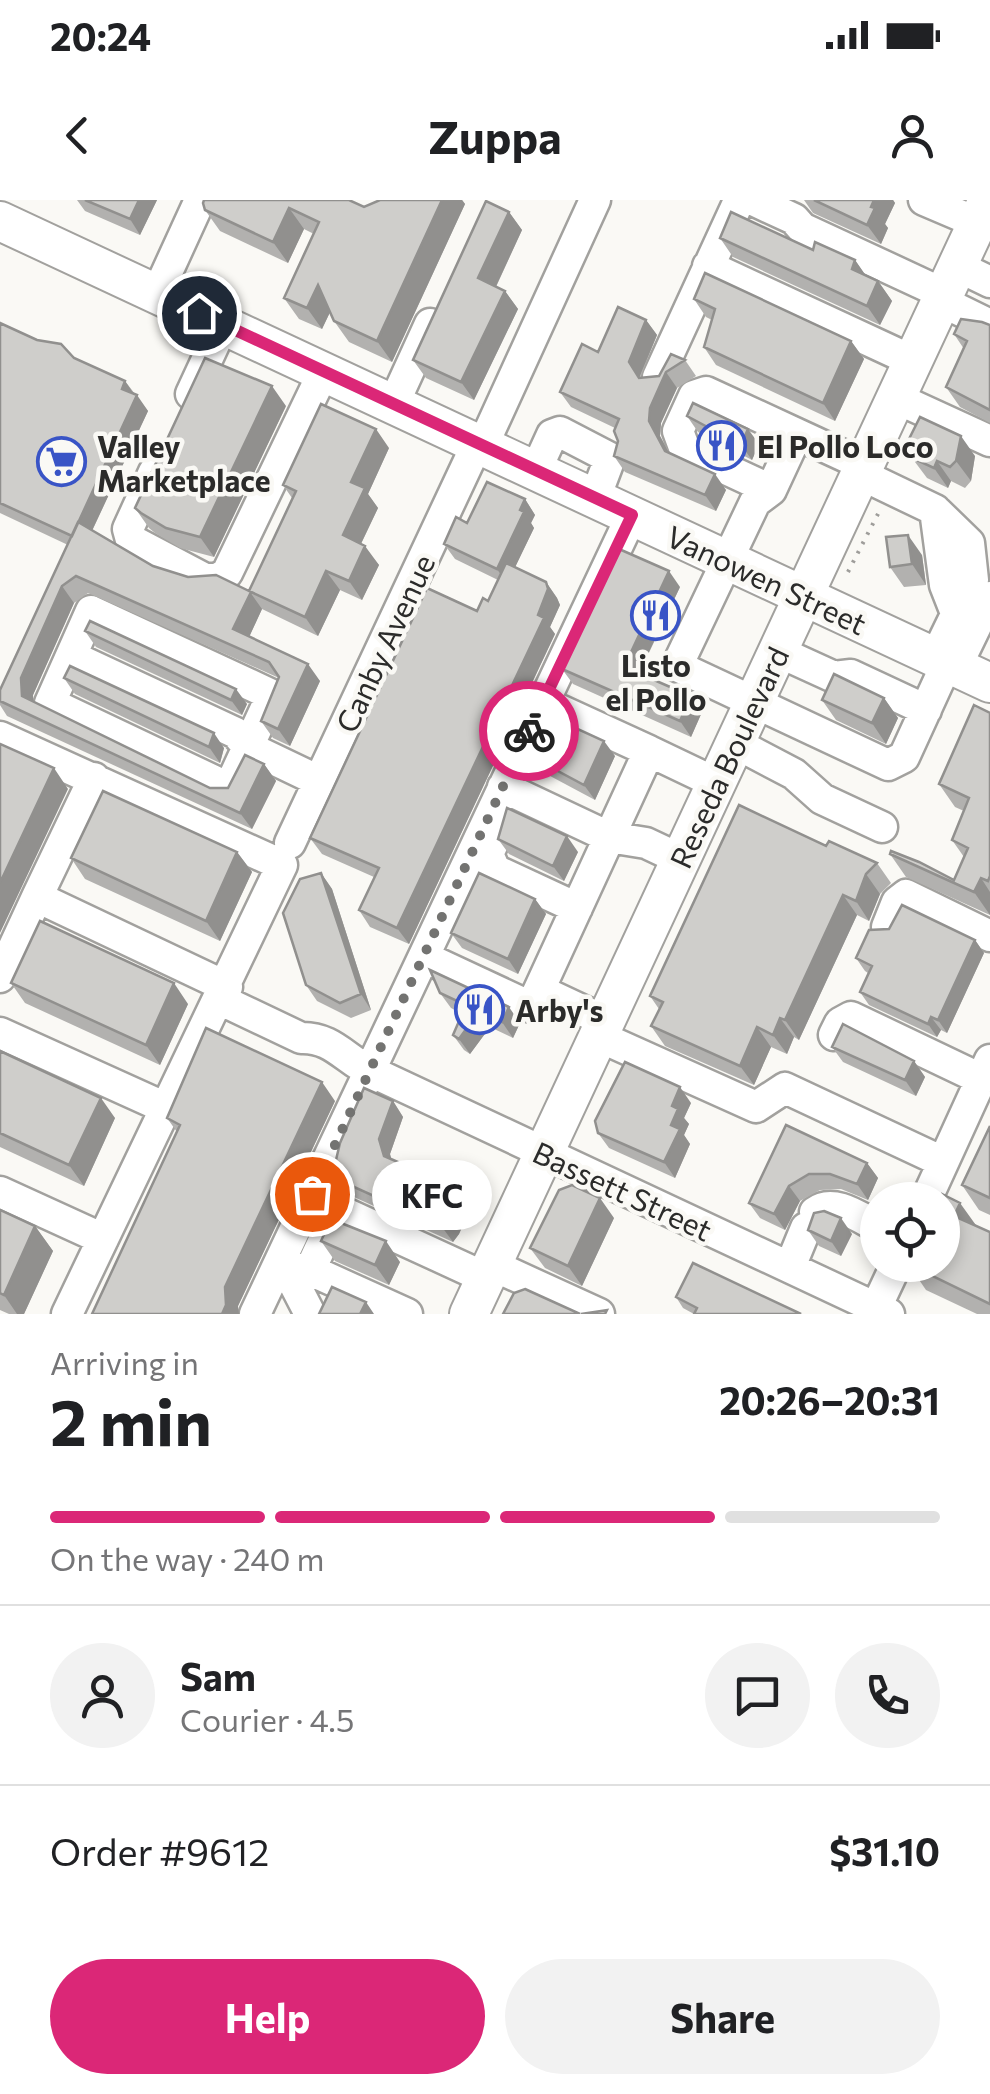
<!DOCTYPE html>
<meta charset="utf-8">
<style>
body{margin:0;font-family:Commissioner,sans-serif;background:#f2f2f2;color:#202124;height:100vh;display:flex;flex-direction:column;font-size:38px;white-space:nowrap}
*{box-sizing:border-box;margin:0}
p{font-size:32px;color:#757577}
.icon{flex:none;width:55px;height:55px;fill:none;stroke:currentColor;stroke-width:2;stroke-linecap:round;stroke-linejoin:round}
.map{position:relative;height:1114px;overflow:hidden}
.panel{display:flex;flex-direction:column;background:#fff;flex:1}
.panel>*{flex:none}
.fabs{position:absolute;left:860px;top:982px;display:grid;gap:20px}
.fabs a{display:grid;place-items:center;width:100px;height:100px;border-radius:50%;background:#fff;box-shadow:0 5px 15px #0003;font-size:50px}
.pin{position:absolute;display:grid;place-items:center;width:85px;height:85px;color:#fff;margin:-42px;border:5px solid #fff;border-radius:50%;box-shadow:0 2px 10px #0007}
.courier{position:absolute;display:grid;place-items:center;width:100px;height:100px;margin:-50px;border:8px solid #db2777;border-radius:50%;background:#fff;color:#222;box-shadow:0 2px 12px #0007}
.bubble{position:absolute;height:70px;border-radius:35px;background:#fff;box-shadow:0 5px 15px #0003;font-size:32px;font-weight:700;line-height:70px;text-align:center}
.head em{font-style:normal;font-weight:700}
.head div{display:flex;flex-direction:column-reverse}
.head{display:flex;align-items:center;justify-content:space-between;height:170px;padding:0 50px}
h1{font-size:65px;font-weight:700;line-height:75px}
.bar{display:grid;grid-template-columns:repeat(4,1fr);gap:15px 10px;align-content:center;height:120px;padding:0 50px}
.bar i{height:12px;border-radius:8px;background:#e0e0e0}
.bar .current{background:#db2777}
.bar p{grid-column:span 4}
.line{display:flex;align-items:center;gap:25px;padding:0 50px;border-top:2px solid #e0e0e0}
.line div{flex:1}
.round{display:grid;place-items:center;flex:none;width:105px;height:105px;border-radius:52px;background:#f2f2f2}
.primary-button{display:flex;gap:20px;margin-top:auto;padding:20px 50px}
.primary-button a{flex:1;height:115px;border-radius:60px;background:#db2777;color:#fff;font-size:40px;font-weight:700;line-height:115px;text-align:center}
.primary-button a+a{background:#f2f2f2;color:#202124}
.status{display:flex;justify-content:space-between;align-items:center;height:70px;padding:0 50px;background:#fff;direction:ltr}
.status svg{height:28px;fill:currentColor}
header{display:flex;justify-content:space-between;align-items:center;height:130px;padding:0 50px;background:#fff;font-size:45px;font-weight:700}
.map>svg:first-child{display:block}
</style>
<div class="status"><b>20:24</b><svg viewBox="0 0 49 12"><path d="M0 12V9h3v3zM5 12V6h3v6zM10 12V3h3v9zM15 12V0h3v12zM26 1h20v11H26zM47 4h2v5h-2z"/></svg></div>
<header><svg class="icon" aria-label="back" viewBox="0 0 24 24"><path d="M15 5l-7 7 7 7"/></svg>Zuppa<svg class="icon" aria-label="person" viewBox="0 0 24 24"><circle cx="12" cy="8" r="4"/><path d="M4 21q1-7 8-7t8 7"/></svg></header>
<div class="map">
<svg width="990" height="1114" viewBox="0 0 990 1114">
<rect width="100%" height="100%" fill="#faf9f5"/>
<g fill="none" stroke-linecap="round" stroke-linejoin="round">
<defs>
<path id="minor" d="M 753,0 L 794,19 L 802,28 L 944,94
M 924,0 L 978,23
M 708,66 L 913,161
M 957,66 L 990,82
M 157,94 L 200,0
M 941,101 L 990,125
M 658,177 L 738,3
M 191,194 L 223,125
M 896,198 L 990,241
M 394,203 L 430,124
M 483,245 L 595,0
M 864,265 L 797,234 L 771,290 L 755,302 L 677,466 L 888,565 L 904,557 L 947,463
M 536,270 L 552,235 L 560,232 L 610,258 L 595,298
M 154,272 L 128,329 L 131,340 L 205,379 L 217,379 L 227,373 L 324,171
M 860,274 L 935,310 L 969,343 L 973,380 L 935,458
M 771,290 L 685,250 L 678,231 L 694,196 L 706,192 L 797,234
M 935,310 L 945,385 L 956,413
M 91,411 L 272,495 L 229,588 L 50,503 Z
M 777,451 L 834,477 L 851,475 L 926,510
M 71,456 L 236,533 L 248,547 L 319,581
M 956,467 L 990,397
M 0,537 L 282,665 L 67,1114
M 735,543 L 794,574 L 822,599 L 882,627
M 649,551 L 716,583
M 503,587 L 609,637 L 646,643 L 680,659
M 500,628 L 488,654 L 495,670 L 577,708
M 290,643 L 478,242
M 37,697 L 94,578
M 887,727 L 897,702 L 906,695 L 990,736
M 424,757 L 531,807 L 539,790 L 649,551 L 542,502
M 0,777 L 37,697 L 227,787
M 539,790 L 605,821
M 221,800 L 301,838 C 332,837 345,859 370,871 L 889,1114
M 0,833 L 168,909
M 834,835 L 840,823 L 851,817 L 981,879
M 598,836 L 756,907 L 785,888 L 943,962
M 0,992 L 103,1039
M 926,1000 L 990,860
M 815,1012 C 834,998 859,1017 878,1027
M 280,1061 L 300,1070 L 294,1083 L 310,1114
M 492,1065 L 599,1114
M 790,1067 L 806,1028
M 255,1114 L 632,315
M 407,1114 L 310,1070 L 338,1010 L 486,1078
M 873,1114 L 896,1065"/>
<path id="major" d="M 0,21 L 990,483
M 469,1114 L 988,0"/>
</defs>
<use href="#minor" stroke="#a2a19e" stroke-width="35"/>
<use href="#major" stroke="#a2a19e" stroke-width="42"/>
<path stroke="#9e9d9a" stroke-width="4" stroke-dasharray="2.5 8" stroke-linecap="butt" d="M 848,372 L 880,310"/>
<use href="#minor" stroke="#fff" stroke-width="30"/>
<use href="#major" stroke="#fff" stroke-width="38"/>
</g>
<path fill="#b2b1af" d="M 77,0 L 157,0 L 140,35 L 85,11 Z
M 380,0 L 462,0 L 465,4 L 392,162 L 349,142 L 334,121 L 330,112 L 322,129 L 299,119 L 284,98 L 314,34 L 304,29 L 288,63 L 220,31 L 205,10 L 364,7 Z
M 804,0 L 893,0 L 895,3 L 885,24 L 888,28 L 881,44 L 813,13 Z
M 509,12 L 522,30 L 496,87 L 505,91 L 518,109 L 474,200 L 426,178 L 413,160 Z
M 720,38 L 813,50 L 855,60 L 865,75 L 878,81 L 892,101 L 880,125 L 733,57 Z
M 694,99 L 851,141 L 864,159 L 835,221 L 716,165 L 704,147 L 712,120 L 706,117 Z
M 646,120 L 657,135 L 640,178 L 659,176 L 685,160 L 696,176 L 677,188 L 661,223 L 660,236 L 669,252 L 726,290 L 716,311 L 625,272 L 614,256 L 618,241 L 615,228 L 571,207 L 560,192 L 598,152 Z
M 0,123 L 125,181 L 148,211 L 92,331 L 153,366 L 188,377 L 249,391 L 292,298 L 283,285 L 389,248 L 368,294 L 378,308 L 361,344 L 379,365 L 362,400 L 340,390 L 318,436 L 262,409 L 249,437 L 320,481 L 290,546 L 273,538 L 261,521 L 279,478 L 88,393 L 74,403 L 33,495 L 33,501 L 210,588 L 228,588 L 264,564 L 276,581 L 252,629 L 7,516 L 0,505 L 0,490 L 68,345 L 0,313 Z
M 990,125 L 990,223 L 960,207 L 946,187 L 964,149 L 954,134 Z
M 286,206 L 214,357 L 180,348 L 155,333 L 149,328 L 135,308 Z
M 687,216 L 759,244 L 752,260 L 698,232 Z
M 908,241 L 975,256 L 971,281 L 965,288 L 951,281 L 948,288 L 927,278 L 912,258 L 916,251 Z
M 525,299 L 535,315 L 531,323 L 534,328 L 515,367 L 546,382 L 557,398 L 560,405 L 550,427 L 555,434 L 409,744 L 370,727 L 359,710 L 374,677 L 322,654 L 310,638 L 477,411 L 488,401 L 498,380 L 455,359 L 444,344 L 467,323 Z
M 922,355 L 926,385 L 904,387 L 890,367 Z
M 680,387 L 639,474 L 691,496 L 702,512 L 691,537 L 573,484 L 562,469 Z
M 85,431 L 247,504 L 242,515 L 96,447 Z
M 64,478 L 224,548 L 220,563 L 75,494 Z
M 884,498 L 898,518 L 886,544 L 836,520 L 822,500 Z
M 990,513 L 990,715 L 906,677 L 890,654 L 954,680 L 964,657 L 952,640 L 964,611 L 955,607 L 939,584 Z
M 526,554 L 615,556 L 595,600 L 537,569 Z
M 498,639 L 578,652 L 564,681 L 509,654 Z
M 826,646 L 877,663 L 891,683 L 880,694 L 869,721 L 857,715 L 799,840 L 794,837 L 787,854 L 771,847 L 754,885 L 665,846 L 651,826 L 659,809 L 650,796 Z
M 237,652 L 252,672 L 220,741 L 85,679 L 71,658 Z
M 321,673 L 332,689 L 371,810 L 351,818 L 317,801 L 306,785 Z
M 535,699 L 546,714 L 518,774 L 462,748 L 451,733 Z
M 975,740 L 984,753 L 947,833 L 941,830 L 937,837 L 869,805 L 860,792 L 868,773 L 865,771 L 856,758 Z
M 11,783 L 188,804 L 160,865 L 25,803 Z
M 440,793 L 520,823 L 513,838 L 490,827 L 470,854 L 464,850 L 453,835 L 463,814 L 451,808 Z
M 832,847 L 914,861 L 925,877 L 916,896 L 843,862 Z
M 0,851 L 115,918 L 84,986 L 0,947 Z
M 335,901 L 238,1106 L 177,932 L 167,918 Z
M 393,901 L 403,917 L 390,954 L 391,960 L 462,990 L 472,1005 L 459,1034 L 453,1042 L 343,992 L 332,977 Z
M 691,903 L 684,918 L 689,924 L 684,935 L 690,944 L 675,978 L 609,948 L 598,933 Z
M 786,925 L 867,963 L 878,978 L 868,1000 L 841,989 L 820,990 L 800,1001 L 785,1030 L 760,1018 L 749,1003 Z
M 990,927 L 990,1015 L 979,1010 L 962,985 Z
M 0,1010 L 35,1026 L 53,1051 L 24,1114 L 9,1114 L 0,1110 Z
M 614,1018 L 582,1086 L 545,1068 L 530,1048 Z
M 977,1026 L 990,1032 L 990,1114 L 977,1114 L 926,1090 L 909,1065 Z
M 808,1030 L 852,1034 L 841,1056 L 819,1046 Z
M 321,1041 L 400,1062 L 389,1085 L 335,1061 Z
M 676,1097 L 801,1114 L 694,1114 L 683,1108 Z"/>
<path fill="#91908e" d="M 139,0 L 157,0 L 140,35 L 130,19 Z
M 442,0 L 462,0 L 465,4 L 392,162 L 377,141 Z
M 874,0 L 893,0 L 895,3 L 885,24 L 888,28 L 881,44 L 867,25 Z
M 289,8 L 304,29 L 288,63 L 273,42 Z
M 509,12 L 522,30 L 491,97 L 478,78 Z
M 855,60 L 869,80 L 852,69 Z
M 878,81 L 892,101 L 880,125 L 867,106 Z
M 318,85 L 333,106 L 322,129 L 307,108 Z
M 505,91 L 518,109 L 474,200 L 461,182 Z
M 646,120 L 657,135 L 639,178 L 649,194 L 629,162 Z
M 851,141 L 864,159 L 835,221 L 823,203 Z
M 666,172 L 677,188 L 661,223 L 660,236 L 676,266 L 665,251 L 649,221 L 650,208 Z
M 125,181 L 136,197 L 122,189 Z
M 272,186 L 286,206 L 214,357 L 200,337 Z
M 137,195 L 148,211 L 82,352 L 72,336 Z
M 376,229 L 389,248 L 368,294 L 378,308 L 356,354 L 343,335 L 351,282 Z
M 748,229 L 759,244 L 752,260 L 741,245 Z
M 961,236 L 975,256 L 971,281 L 956,261 Z
M 937,261 L 951,281 L 948,288 L 934,268 Z
M 715,274 L 726,290 L 716,311 L 705,295 Z
M 525,299 L 535,315 L 531,323 L 534,328 L 507,384 L 497,369 Z
M 908,335 L 922,355 L 926,385 L 912,364 Z
M 365,346 L 379,365 L 362,400 L 349,381 Z
M 326,371 L 340,390 L 318,436 L 305,417 Z
M 669,371 L 680,387 L 634,483 L 624,467 Z
M 546,382 L 557,398 L 560,405 L 550,427 L 555,434 L 409,744 L 397,728 L 538,415 Z
M 62,386 L 74,403 L 33,495 L 34,513 L 22,496 L 21,478 Z
M 250,392 L 262,409 L 245,446 L 233,429 Z
M 308,464 L 320,481 L 290,546 L 278,529 Z
M 236,489 L 247,504 L 242,515 L 231,500 Z
M 691,496 L 702,512 L 691,537 L 680,521 Z
M 884,498 L 898,518 L 886,544 L 872,523 Z
M 214,533 L 224,548 L 220,563 L 209,547 Z
M 604,541 L 615,556 L 595,600 L 584,585 Z
M 264,564 L 276,581 L 252,629 L 240,613 Z
M 54,568 L 68,589 L 0,733 L 0,683 Z
M 567,636 L 578,652 L 564,681 L 553,666 Z
M 237,652 L 252,672 L 220,741 L 206,721 Z
M 321,673 L 332,689 L 371,810 L 361,794 Z
M 866,674 L 880,694 L 869,721 L 856,701 Z
M 981,678 L 990,692 L 990,715 L 974,692 Z
M 843,695 L 857,715 L 799,840 L 785,820 Z
M 535,699 L 546,714 L 518,774 L 508,759 Z
M 975,740 L 984,753 L 947,833 L 938,820 Z
M 174,783 L 188,804 L 160,865 L 146,845 Z
M 509,807 L 520,823 L 513,838 L 502,822 Z
M 479,811 L 490,827 L 470,854 L 459,839 Z
M 931,817 L 941,830 L 937,837 L 928,824 Z
M 780,818 L 794,837 L 787,854 L 773,835 Z
M 757,827 L 771,847 L 754,885 L 740,866 Z
M 914,861 L 925,877 L 916,896 L 905,880 Z
M 322,882 L 335,901 L 238,1106 L 239,1114 L 222,1114 L 225,1087 Z
M 680,887 L 691,903 L 684,918 L 689,924 L 684,935 L 690,944 L 675,978 L 664,962 L 671,925 L 672,906 Z
M 101,898 L 115,918 L 84,986 L 69,965 Z
M 393,901 L 403,917 L 390,954 L 395,972 L 384,956 L 379,939 Z
M 867,963 L 878,978 L 868,1000 L 857,984 Z
M 789,986 L 800,1001 L 785,1030 L 774,1014 Z
M 462,990 L 472,1005 L 459,1034 L 453,1042 L 442,1027 Z
M 600,998 L 614,1018 L 582,1086 L 568,1066 Z
M 960,1003 L 978,1028 L 954,1016 Z
M 841,1018 L 852,1034 L 841,1056 L 831,1041 Z
M 35,1026 L 53,1051 L 24,1114 L 17,1114 L 4,1095 Z
M 386,1041 L 400,1062 L 389,1085 L 375,1065 Z
M 366,1102 L 374,1114 L 360,1114 Z"/>
<path fill="#cfcecb" stroke="#91908e" stroke-width="2.5" d="M 85,0 L 139,0 L 130,19 Z
M 204,0 L 349,0 L 364,7 L 380,0 L 442,0 L 377,141 L 334,121 L 318,85 L 307,108 L 284,98 L 319,22 L 289,8 L 273,42 L 205,10 L 203,3 Z
M 814,0 L 874,0 L 871,7 L 875,8 L 867,25 Z
M 486,1 L 509,12 L 478,78 L 505,91 L 461,182 L 413,160 Z
M 731,12 L 813,50 L 815,42 L 855,60 L 852,69 L 878,81 L 867,106 L 720,38 Z
M 705,73 L 851,141 L 823,203 L 704,147 L 715,109 L 694,99 Z
M 618,107 L 646,120 L 629,162 L 639,178 L 659,176 L 671,154 L 685,160 L 666,172 L 650,208 L 649,221 L 665,251 L 715,274 L 705,295 L 614,256 L 618,241 L 614,231 L 619,219 L 560,192 L 582,144 L 598,152 Z
M 961,119 L 982,122 L 990,125 L 990,210 L 946,187 L 967,141 L 954,134 Z
M 0,123 L 37,140 L 61,144 L 74,158 L 125,181 L 122,189 L 137,195 L 72,336 L 0,303 Z
M 205,158 L 272,186 L 200,337 L 166,328 L 141,313 L 135,308 Z
M 693,203 L 748,229 L 741,245 L 687,216 Z
M 321,204 L 376,229 L 351,282 L 365,288 L 343,335 L 365,346 L 349,381 L 326,371 L 305,417 L 249,391 L 296,291 L 283,285 Z
M 920,217 L 961,236 L 956,261 L 950,267 L 937,261 L 934,268 L 912,258 L 918,245 L 908,241 Z
M 487,282 L 525,299 L 520,310 L 524,312 L 497,369 L 444,344 L 456,317 L 467,323 Z
M 78,322 L 153,366 L 188,377 L 216,375 L 251,392 L 233,429 L 308,464 L 278,529 L 261,521 L 279,477 L 269,462 L 76,376 L 62,386 L 21,478 L 22,496 L 210,588 L 228,588 L 245,555 L 264,564 L 240,613 L 0,501 L 0,490 Z
M 908,335 L 912,364 L 890,367 L 886,337 Z
M 619,349 L 669,371 L 624,467 L 691,496 L 680,521 L 562,469 Z
M 506,363 L 546,382 L 548,389 L 538,415 L 544,418 L 397,728 L 359,710 L 379,668 L 310,638 L 427,388 L 477,411 L 483,398 L 488,401 Z
M 90,421 L 236,489 L 231,500 L 85,431 Z
M 70,466 L 214,533 L 209,547 L 64,478 Z
M 834,474 L 884,498 L 872,523 L 822,500 Z
M 974,505 L 990,513 L 990,676 L 988,681 L 981,678 L 974,692 L 890,654 L 891,651 L 919,662 L 954,680 L 968,648 L 952,640 L 969,598 L 939,584 Z
M 545,514 L 604,541 L 584,585 L 526,554 Z
M 0,544 L 54,568 L 0,683 Z
M 103,591 L 237,652 L 206,721 L 71,658 Z
M 739,605 L 826,646 L 829,641 L 877,663 L 866,674 L 856,701 L 843,695 L 785,820 L 780,818 L 773,835 L 757,827 L 740,866 L 651,826 L 663,802 L 650,796 Z
M 507,608 L 567,636 L 553,666 L 498,639 Z
M 321,673 L 361,794 L 340,803 L 306,785 L 283,713 L 300,679 Z
M 479,673 L 535,699 L 508,759 L 451,733 Z
M 902,705 L 975,740 L 938,820 L 931,817 L 928,824 L 860,792 L 872,766 L 856,758 L 869,730 L 889,729 Z
M 40,721 L 174,783 L 146,845 L 11,783 Z
M 430,770 L 509,807 L 502,822 L 479,811 L 459,839 L 453,835 L 466,805 L 440,793 Z
M 843,824 L 914,861 L 905,880 L 832,847 Z
M 206,828 L 322,882 L 225,1087 L 226,1105 L 222,1114 L 92,1114 L 180,925 L 167,918 Z
M 0,851 L 101,898 L 69,965 L 0,933 Z
M 625,862 L 680,887 L 672,906 L 678,909 L 671,925 L 680,929 L 664,962 L 598,933 L 595,921 Z
M 364,888 L 393,901 L 379,939 L 384,956 L 462,990 L 449,1019 L 442,1027 L 332,977 L 340,943 Z
M 786,925 L 867,963 L 857,984 L 830,974 L 809,974 L 789,986 L 774,1014 L 749,1003 Z
M 990,926 L 990,998 L 962,985 Z
M 572,985 L 600,998 L 568,1066 L 530,1048 L 559,990 Z
M 942,994 L 960,1003 L 954,1016 L 990,1032 L 990,1104 L 910,1065 L 942,1065 L 942,1000 L 940,1000 Z
M 0,1010 L 35,1026 L 4,1095 L 0,1093 Z
M 824,1011 L 841,1018 L 831,1041 L 808,1030 L 814,1013 Z
M 331,1019 L 386,1041 L 375,1065 L 321,1041 Z
M 693,1063 L 801,1114 L 694,1114 L 697,1108 L 676,1097 Z
M 332,1087 L 366,1102 L 360,1114 L 319,1114 Z
M 525,1089 L 580,1114 L 503,1114 L 514,1093 Z
M 607,1110 L 605,1114 L 581,1114 Z"/>
<g fill="none" stroke-linecap="round" stroke-linejoin="round">
<path stroke="#737371" stroke-width="10" stroke-dasharray="0 18" d="M 312,994 L 529,531"/>
<path stroke="#db2777" stroke-width="12" d="M 199,113 L 632,315 L 529,531"/>
</g>
<defs>
<symbol id="restaurant-ring" viewBox="-11 -11 22 22"><circle r="9.5" fill="#faf9f5" stroke="#3954c6" stroke-width="1.5"/><path d="M-5-6h1v4h1v-4h1v4h1v-4h1v5L-1.5 .5V6h-2V.5L-5-1ZM5-6V6H3V1.5H1.5Q1.5-4 5-6Z" fill="#3954c6"/></symbol>
<symbol id="supermarket-ring" viewBox="-11 -11 22 22"><circle r="9.5" fill="#faf9f5" stroke="#3954c6" stroke-width="1.5"/><path d="M-6-5.5h2.5l.6 2H6L4.5 2H-2.5L-4.4-4H-6ZM-1.5 3.2a1.3 1.3 0 1 0 .1 0ZM3 3.2a1.3 1.3 0 1 0 .1 0Z" fill="#3954c6"/></symbol>
</defs>
<g fill-rule="evenodd">
<use href="#restaurant-ring" x="694" y="218" width="55" height="55"/>
<use href="#supermarket-ring" x="34" y="234" width="55" height="55"/>
<use href="#restaurant-ring" x="628" y="388" width="55" height="55"/>
<use href="#restaurant-ring" x="452" y="782" width="55" height="55"/>
</g>
<g text-anchor="middle" dominant-baseline="central" stroke-width="9" stroke-linejoin="round" paint-order="stroke">
<g font-size="30" font-weight="bold" fill="#2b2b2a" stroke="#faf9f5" text-anchor="start">
<text x="97" y="245">Valley<tspan x="97" dy="34">Marketplace</tspan></text>
<text x="757" y="245">El Pollo Loco</text>
<text x="656" y="464" text-anchor="middle">Listo<tspan x="656" dy="34">el Pollo</tspan></text>
<text x="515" y="809">Arby's</text>
</g>
<g font-size="30" fill="#2b2b2a" stroke="#faf9f5">
<text transform="translate(767 379) rotate(25)">Vanowen Street</text>
<text transform="translate(384 443) rotate(-65)">Canby Avenue</text>
<text transform="translate(728 557) rotate(-65)">Reseda Boulevard</text>
<text transform="translate(623 990) rotate(25)">Bassett Street</text>
</g>
</g>
</svg>
<div class="fabs">
<a><svg class="icon" aria-label="locate" viewBox="0 0 24 24"><circle cx="12" cy="12" r="6"/><path d="M12 2v4M12 18v4M2 12h4M18 12h4"/></svg></a>
</div>
<div class="pin" style="left:312px;top:994px;background:#ea580c"><svg class="icon" aria-label="bag" viewBox="0 0 24 24"><path d="M5 8h14l-1 12H6zM9 8a3 3 0 0 1 6 0"/></svg></div>
<div class="pin" style="left:199px;top:113px;background:#1f2937"><svg class="icon" aria-label="home" viewBox="0 0 24 24"><path d="M3 11l9-7 9 7M6 9v11h12V9"/></svg></div>
<div class="courier" style="left:529px;top:531px"><svg class="icon" aria-label="bike" viewBox="0 0 24 24"><circle cx="6" cy="16" r="4"/><circle cx="18" cy="16" r="4"/><path d="M6 16l4-8h5l3 8M10 8l3 8H6M13 5h3"/></svg></div>
<div class="bubble" style="left:372px;top:960px;width:120px">KFC</div>
</div>
<section class="panel">
<div class="head"><div><h1>2 min</h1><p>Arriving in</p></div><em>20:26–20:31</em></div>
<div class="bar"><i class="current"></i><i class="current"></i><i class="current"></i><i></i><p>On the way · 240 m</p></div>
<div class="line" style="height:180px"><a class="round"><svg class="icon" aria-label="person" viewBox="0 0 24 24"><circle cx="12" cy="8" r="4"/><path d="M4 21q1-7 8-7t8 7"/></svg></a><div><b>Sam</b><p>Courier · 4.5</p></div><a class="round"><svg class="icon" aria-label="chat" viewBox="0 0 24 24"><path d="M4 5h16v11H9l-5 4z"/></svg></a><a class="round"><svg class="icon" aria-label="phone" viewBox="0 0 24 24"><path d="M5 4h4l2 5-3 2q2 4 5 5l2-3 5 2v4C11 20 4 13 5 4z"/></svg></a></div>
<div class="line" style="height:130px"><div>Order #9612</div><b>$31.10</b></div>
<div class="primary-button"><a>Help</a><a>Share</a></div>
</section>
